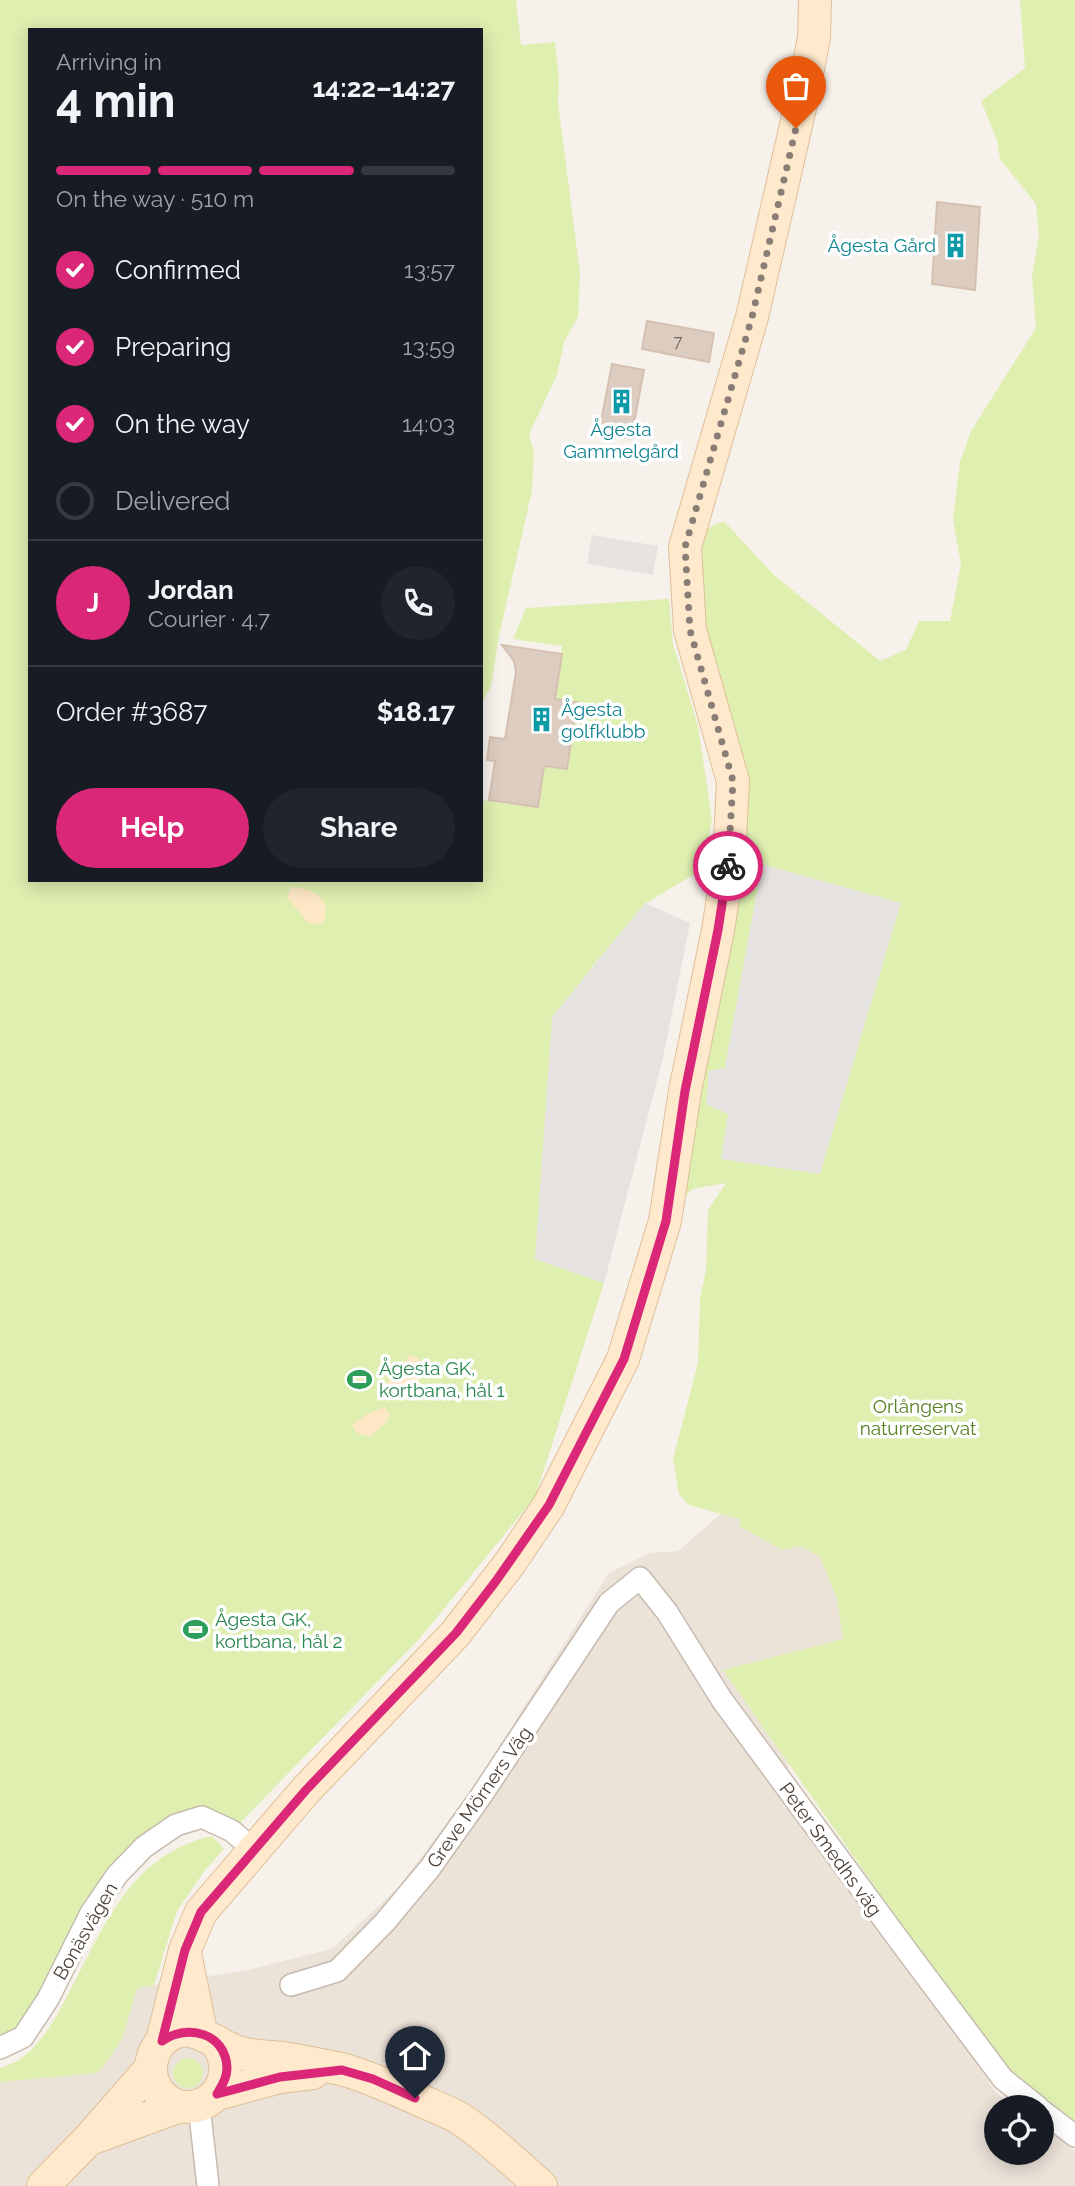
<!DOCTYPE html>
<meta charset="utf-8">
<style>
body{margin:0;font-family:Raleway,sans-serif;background:#20242c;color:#f1f3f6;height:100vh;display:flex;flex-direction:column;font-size:26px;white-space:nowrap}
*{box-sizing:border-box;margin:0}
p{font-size:23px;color:#9ea1a6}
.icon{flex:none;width:38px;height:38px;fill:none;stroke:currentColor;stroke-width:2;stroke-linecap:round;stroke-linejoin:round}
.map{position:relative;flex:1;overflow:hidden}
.sheet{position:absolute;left:28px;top:28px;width:455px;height:854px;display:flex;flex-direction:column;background:#171b24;border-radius:0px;box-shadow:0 4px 18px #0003}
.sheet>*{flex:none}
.buttons{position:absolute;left:984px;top:2095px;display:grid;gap:14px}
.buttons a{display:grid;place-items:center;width:70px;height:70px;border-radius:50%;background:#171b24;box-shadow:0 4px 18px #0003;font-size:35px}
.pin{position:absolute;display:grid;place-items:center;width:60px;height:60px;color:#fff;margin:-72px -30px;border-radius:50% 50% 50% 0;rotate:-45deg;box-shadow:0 0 7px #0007}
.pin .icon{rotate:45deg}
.courier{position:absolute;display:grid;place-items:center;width:70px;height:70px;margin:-35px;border:5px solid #db2777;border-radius:50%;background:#fff;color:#222;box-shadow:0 2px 9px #0007}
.headline em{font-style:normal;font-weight:700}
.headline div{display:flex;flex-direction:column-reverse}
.headline{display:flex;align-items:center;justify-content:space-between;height:119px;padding:0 28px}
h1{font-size:46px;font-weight:700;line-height:52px}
.bar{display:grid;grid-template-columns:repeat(4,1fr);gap:10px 7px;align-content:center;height:84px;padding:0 28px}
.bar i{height:9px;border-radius:5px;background:#363941}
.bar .on{background:#db2777}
.bar p{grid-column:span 4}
.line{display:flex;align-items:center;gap:18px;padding:0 28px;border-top:2px solid #363941}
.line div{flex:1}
.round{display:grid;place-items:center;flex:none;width:74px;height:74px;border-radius:37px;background:#20242c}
ol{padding:0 28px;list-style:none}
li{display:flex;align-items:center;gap:21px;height:77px}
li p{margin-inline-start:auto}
li .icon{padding:7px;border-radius:50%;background:#db2777;color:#fff;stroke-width:4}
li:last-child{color:#9ea1a6}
li i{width:38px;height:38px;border:4px solid #363941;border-radius:50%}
.action{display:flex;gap:14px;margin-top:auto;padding:14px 28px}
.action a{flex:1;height:80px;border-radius:42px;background:#db2777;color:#fff;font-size:28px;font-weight:700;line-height:80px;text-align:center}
.action a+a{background:#20242c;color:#f1f3f6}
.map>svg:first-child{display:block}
</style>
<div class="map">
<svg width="1075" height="2186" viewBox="0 0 1075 2186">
<rect width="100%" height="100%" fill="#f7f1eb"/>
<path fill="#ebe2d8" d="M 722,1513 L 778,1531 L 820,1557 L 837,1599 L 844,1639 L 833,1657 L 772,1675 L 797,1816 L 935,1998 L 996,2093 L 1015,2107 L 996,2107 L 996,2152 L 1041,2152 L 1041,2126 L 1075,2151 L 1075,2186 L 0,2186 L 0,2082 L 17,2078 L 122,2040 L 137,1988 L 252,1969 L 332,1949 L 397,1889 L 467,1797 L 609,1573 L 650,1553 L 678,1551 Z"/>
<path fill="#deefb0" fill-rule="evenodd" d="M 0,0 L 516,0 L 521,45 L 555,42 L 559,79 L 558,103 L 580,273 L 578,317 L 564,342 L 557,375 L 529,434 L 534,453 L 532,491 L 499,636 L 491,686 L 481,705 L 481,30 L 30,30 L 30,880 L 481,880 L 481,800 L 538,807 L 544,766 L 567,769 L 577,702 L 555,699 L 562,646 L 513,639 L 526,608 L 669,599 L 673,644 L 698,726 L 712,819 L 703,869 L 646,903 L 591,968 L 535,1259 L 604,1283 L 535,1497 L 420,1638 L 232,1831 L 202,1817 L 144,1847 L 48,1999 L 0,2048 Z
M 1020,0 L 1075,0 L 1075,2121 L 997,2061 L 723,1670 L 843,1639 L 837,1599 L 820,1557 L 801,1546 L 782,1550 L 739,1526 L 740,1519 L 689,1505 L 679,1494 L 673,1459 L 698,1363 L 700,1299 L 706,1270 L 708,1210 L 726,1183 L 692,1189 L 665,1221 L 729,859 L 686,577 L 708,528 L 724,521 L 774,575 L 880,661 L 906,650 L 919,621 L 950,621 L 961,564 L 953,520 L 960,462 L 971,431 L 1036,328 L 1032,277 L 1039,235 L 1036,204 L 1000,159 L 997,140 L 981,101 L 1025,68 ZM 762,865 L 820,1174 L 728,1114 L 725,1068 Z
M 212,1836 L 224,1849 L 205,1870 L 177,1911 L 154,1985 L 137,1988 L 122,2040 L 98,2073 L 0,2082 L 0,2068 C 28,2061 43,2038 57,2015 C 98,1944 122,1856 212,1836 Z
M173 2073a15 15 0 1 1 30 0a15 15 0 1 1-30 0Z"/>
<path fill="#fde7c4" d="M 291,887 C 313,888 335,900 322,924 L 308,923 L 287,897 Z
M 409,1355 L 419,1359 L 420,1380 L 409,1390 L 394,1390 L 388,1384 L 390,1376 L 399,1372 Z
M 384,1407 L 390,1414 L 385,1424 L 370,1437 L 357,1433 L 352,1425 L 367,1414 Z"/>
<path fill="#e5e2df" d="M 592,535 L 658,546 L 653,575 L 587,564 Z
M 762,864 L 901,903 L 820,1174 L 721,1159 L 728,1114 L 706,1104 L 709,1071 L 725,1068 Z
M 645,903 L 690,923 L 663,1058 L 604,1283 L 535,1259 L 552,1017 Z"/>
<path fill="#ddcdc1" stroke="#d5c0b1" stroke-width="2" d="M 937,202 L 980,207 L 975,290 L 932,284 Z
M 647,321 L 714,333 L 709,362 L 642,349 Z
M 612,364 L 644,370 L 631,439 L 599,432 Z
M 502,645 L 562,654 L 555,699 L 577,702 L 567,769 L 544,766 L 538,807 L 489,800 L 495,761 L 487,760 L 490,737 L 505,739 L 516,672 L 514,661 Z"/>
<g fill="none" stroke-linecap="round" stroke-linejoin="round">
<defs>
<path id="street" d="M 291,1985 L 337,1971 L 385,1922 L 430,1868 L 481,1796 L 609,1603 L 640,1578 L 667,1612 L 722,1700 L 910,1955 L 1003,2079 L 1038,2107
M 0,2048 L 23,2037 L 48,1999 L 91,1913 L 117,1875 L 144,1847 L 176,1825 L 202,1817 L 232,1831 L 254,1850
M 199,2105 L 208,2186
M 1041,2110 L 1075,2136"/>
<path id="secondary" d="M 186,1958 L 201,2032
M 162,2041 L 185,1950 L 201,1912 L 306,1790 L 455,1634 L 510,1563 L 549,1505 L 623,1359 L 665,1221 L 685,1091 L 718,930 L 729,859 L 733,781 L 690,630 L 685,547 L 752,317 L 800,108 L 814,38 L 815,0
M 216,2041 C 247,2088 193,2126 163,2097 C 156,2090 151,2079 151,2069 C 151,2058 156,2047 163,2040 C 190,2015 214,2046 241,2053 C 254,2057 269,2056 283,2058 C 302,2061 322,2065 341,2069 C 368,2076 394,2089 420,2100 C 432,2106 447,2111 459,2118 C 488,2137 515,2163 541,2186
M 217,2094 L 280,2077 L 313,2073
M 93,2138 L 180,2106
M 43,2186 L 88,2140 L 150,2069"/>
</defs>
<use href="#street" stroke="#c7baaf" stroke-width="24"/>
<use href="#secondary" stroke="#debf98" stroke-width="34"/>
<use href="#street" stroke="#fff" stroke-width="21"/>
<use href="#secondary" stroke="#ffe9cc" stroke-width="32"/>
</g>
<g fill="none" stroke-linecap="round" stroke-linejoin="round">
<path stroke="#887e76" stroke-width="7" stroke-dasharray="0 12.6" d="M 728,866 L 733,781 L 690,630 L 685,547 L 752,317 L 796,128"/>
<path stroke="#db2777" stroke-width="9" d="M 415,2098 L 373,2079 L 342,2070 L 280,2077 L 217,2094 C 222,2085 227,2078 227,2068 C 226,2033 187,2023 162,2041 L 185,1950 L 201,1912 L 306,1790 L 456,1633 L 496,1581 L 549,1505 L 624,1359 L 666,1221 L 685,1091 L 718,930 L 728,866"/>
</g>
<defs>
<symbol id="building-bare" viewBox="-9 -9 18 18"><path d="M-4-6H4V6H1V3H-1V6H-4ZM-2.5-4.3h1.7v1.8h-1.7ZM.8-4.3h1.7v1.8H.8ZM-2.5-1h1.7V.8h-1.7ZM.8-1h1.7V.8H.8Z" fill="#0f9aa8" stroke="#fff" stroke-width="2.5" paint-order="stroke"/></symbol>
<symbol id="stadium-bare" viewBox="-9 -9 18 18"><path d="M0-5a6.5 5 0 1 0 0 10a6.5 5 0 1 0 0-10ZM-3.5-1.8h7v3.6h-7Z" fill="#2e9e5b" stroke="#fff" stroke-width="2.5" paint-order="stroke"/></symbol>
</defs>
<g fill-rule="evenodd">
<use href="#building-bare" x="938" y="228" width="35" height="35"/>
<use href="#building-bare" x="604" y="384" width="35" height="35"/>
<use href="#building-bare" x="524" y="702" width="35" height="35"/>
<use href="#stadium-bare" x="342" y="1362" width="35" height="35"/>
<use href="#stadium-bare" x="178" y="1612" width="35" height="35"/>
</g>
<g text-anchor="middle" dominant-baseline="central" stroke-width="7" stroke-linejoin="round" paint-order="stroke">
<g font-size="16" fill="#70635a">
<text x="678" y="341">7</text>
</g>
<g font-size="19" fill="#0d838f" stroke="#fff" text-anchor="end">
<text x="936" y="245">Ågesta Gård</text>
<text x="621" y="429" text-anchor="middle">Ågesta<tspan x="621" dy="22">Gammelgård</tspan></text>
<text x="561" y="709" text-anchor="start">Ågesta<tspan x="561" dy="22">golfklubb</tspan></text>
</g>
<g font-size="19" fill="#27864d" stroke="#fff" text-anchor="start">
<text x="379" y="1368">Ågesta GK,<tspan x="379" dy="22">kortbana, hål 1</tspan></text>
<text x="215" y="1619">Ågesta GK,<tspan x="215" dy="22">kortbana, hål 2</tspan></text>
</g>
<g font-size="19" fill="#568021" stroke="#fff">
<text x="918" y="1406">Orlångens<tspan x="918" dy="22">naturreservat</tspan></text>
</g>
<g font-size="19" fill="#4c4037" stroke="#fff">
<text transform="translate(479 1797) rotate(-55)">Greve Mörners Väg</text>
<text transform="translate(831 1849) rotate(54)">Peter Smedhs väg</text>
<text transform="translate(85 1931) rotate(-60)">Bonäsvägen</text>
</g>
</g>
</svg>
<div class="buttons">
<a><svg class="icon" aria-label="locate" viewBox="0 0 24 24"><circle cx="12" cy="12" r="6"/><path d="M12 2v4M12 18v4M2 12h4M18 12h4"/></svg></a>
</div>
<div class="pin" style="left:796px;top:128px;background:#ea580c"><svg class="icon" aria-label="bag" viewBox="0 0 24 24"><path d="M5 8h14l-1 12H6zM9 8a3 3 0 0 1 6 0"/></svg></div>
<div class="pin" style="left:415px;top:2098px;background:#1f2937"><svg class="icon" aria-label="home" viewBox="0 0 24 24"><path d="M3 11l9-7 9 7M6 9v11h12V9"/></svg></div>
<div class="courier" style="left:728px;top:866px"><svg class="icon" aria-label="bike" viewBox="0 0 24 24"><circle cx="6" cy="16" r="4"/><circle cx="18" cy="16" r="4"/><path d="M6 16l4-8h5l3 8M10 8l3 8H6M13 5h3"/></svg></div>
<section class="sheet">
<div class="headline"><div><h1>4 min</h1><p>Arriving in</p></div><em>14:22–14:27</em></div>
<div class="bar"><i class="on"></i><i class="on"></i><i class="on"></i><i></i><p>On the way · 510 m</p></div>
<ol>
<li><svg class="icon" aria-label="check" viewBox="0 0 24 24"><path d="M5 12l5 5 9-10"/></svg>Confirmed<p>13:57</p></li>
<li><svg class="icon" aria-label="check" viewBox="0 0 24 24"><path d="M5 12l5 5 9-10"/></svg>Preparing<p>13:59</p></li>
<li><svg class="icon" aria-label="check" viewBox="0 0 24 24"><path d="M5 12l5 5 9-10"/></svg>On the way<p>14:03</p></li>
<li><i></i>Delivered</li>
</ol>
<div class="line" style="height:126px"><b class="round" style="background:#db2777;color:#fff">J</b><div><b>Jordan</b><p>Courier · 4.7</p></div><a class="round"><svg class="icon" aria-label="phone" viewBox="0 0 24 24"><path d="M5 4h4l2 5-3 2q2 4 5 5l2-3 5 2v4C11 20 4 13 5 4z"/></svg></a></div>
<div class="line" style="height:91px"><div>Order #3687</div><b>$18.17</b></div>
<div class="action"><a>Help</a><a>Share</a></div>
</section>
</div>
